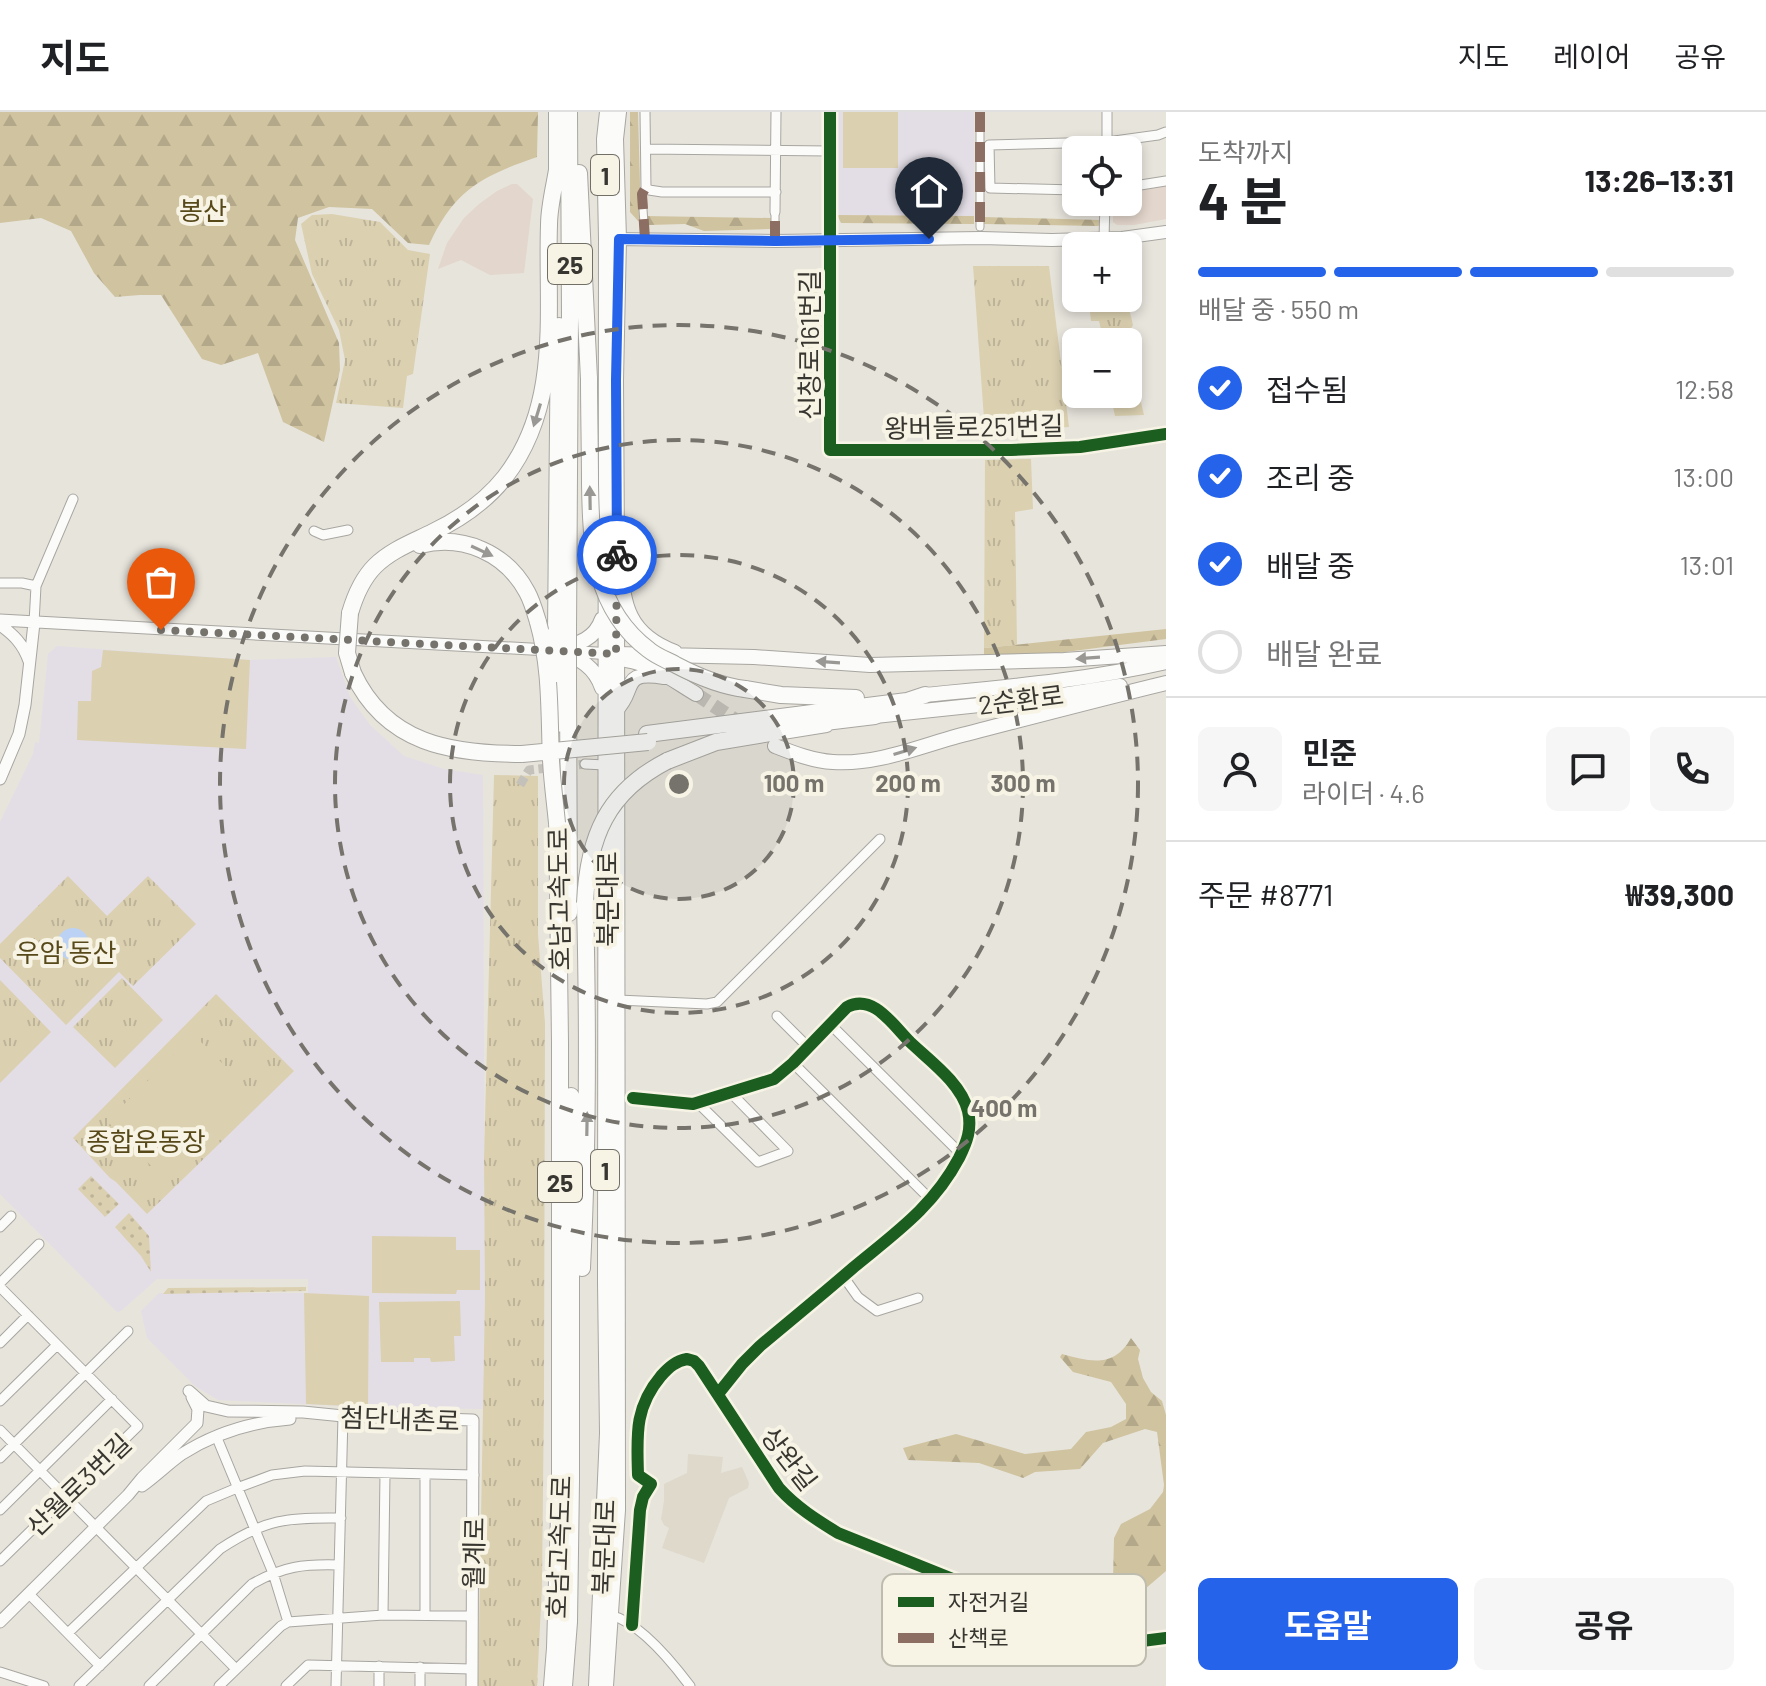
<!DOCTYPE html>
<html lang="ko">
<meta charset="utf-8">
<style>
body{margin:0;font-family:Barlow,"Noto Sans KR",sans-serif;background:#f6f6f6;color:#202124;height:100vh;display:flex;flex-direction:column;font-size:30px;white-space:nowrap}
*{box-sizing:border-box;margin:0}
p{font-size:26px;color:#757577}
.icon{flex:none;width:44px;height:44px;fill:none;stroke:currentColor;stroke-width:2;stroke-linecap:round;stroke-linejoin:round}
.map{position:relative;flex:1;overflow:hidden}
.drawer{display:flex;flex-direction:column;background:#fff;width:600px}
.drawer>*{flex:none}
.tools{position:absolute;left:1062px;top:24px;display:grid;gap:16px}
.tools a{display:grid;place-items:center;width:80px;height:80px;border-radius:12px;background:#fff;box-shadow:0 4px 12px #0003;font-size:40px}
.pin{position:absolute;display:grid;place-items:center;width:68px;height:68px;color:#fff;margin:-82px -34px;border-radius:50% 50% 50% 0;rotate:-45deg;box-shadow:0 0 8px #0007}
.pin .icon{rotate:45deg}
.courier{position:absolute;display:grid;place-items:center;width:80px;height:80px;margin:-40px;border:6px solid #2563eb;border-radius:50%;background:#fff;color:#222;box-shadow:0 2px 10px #0007}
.headline em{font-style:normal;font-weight:700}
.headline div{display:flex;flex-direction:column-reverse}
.headline{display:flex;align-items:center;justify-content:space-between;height:136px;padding:0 32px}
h1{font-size:52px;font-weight:700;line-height:60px}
.bar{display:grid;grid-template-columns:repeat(4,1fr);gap:12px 8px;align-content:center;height:96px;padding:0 32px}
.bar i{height:10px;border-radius:6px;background:#e0e0e0}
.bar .selected{background:#2563eb}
.bar p{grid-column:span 4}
.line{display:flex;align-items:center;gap:20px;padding:0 32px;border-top:2px solid #e0e0e0}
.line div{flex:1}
.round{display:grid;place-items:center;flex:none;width:84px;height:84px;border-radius:12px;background:#f6f6f6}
ol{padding:0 32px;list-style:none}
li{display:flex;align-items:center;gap:24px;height:88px}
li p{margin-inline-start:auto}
li .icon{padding:8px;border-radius:50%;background:#2563eb;color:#fff;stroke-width:4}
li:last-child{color:#757577}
li i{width:44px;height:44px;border:4px solid #e0e0e0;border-radius:50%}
.cta{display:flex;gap:16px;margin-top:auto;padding:16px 32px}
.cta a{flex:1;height:92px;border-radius:12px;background:#2563eb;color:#fff;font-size:32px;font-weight:700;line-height:92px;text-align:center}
.cta a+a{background:#f6f6f6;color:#202124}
header{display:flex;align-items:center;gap:48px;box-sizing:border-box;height:112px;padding:0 40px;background:#fff;border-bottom:2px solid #e0e0e0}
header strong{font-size:38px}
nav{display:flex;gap:44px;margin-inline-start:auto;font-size:28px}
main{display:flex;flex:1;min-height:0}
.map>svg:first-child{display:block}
</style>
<header>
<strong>지도</strong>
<nav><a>지도</a><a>레이어</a><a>공유</a></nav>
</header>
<main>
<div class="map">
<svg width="1166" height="1574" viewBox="0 0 1166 1574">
<defs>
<pattern id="grass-dots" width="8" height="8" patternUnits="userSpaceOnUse" patternTransform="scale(2)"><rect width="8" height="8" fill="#dbd0b0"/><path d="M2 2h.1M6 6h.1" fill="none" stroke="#bdb398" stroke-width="1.8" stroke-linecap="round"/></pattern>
<pattern id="forest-firs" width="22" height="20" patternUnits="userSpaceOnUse" patternTransform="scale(2)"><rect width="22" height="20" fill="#d0c39f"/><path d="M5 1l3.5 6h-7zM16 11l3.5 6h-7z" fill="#b3a889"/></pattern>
<pattern id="park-tufts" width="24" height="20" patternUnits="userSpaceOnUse" patternTransform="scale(2)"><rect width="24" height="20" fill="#dbd0b0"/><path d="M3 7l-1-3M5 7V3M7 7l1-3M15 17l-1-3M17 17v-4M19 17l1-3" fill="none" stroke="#bdb398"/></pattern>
</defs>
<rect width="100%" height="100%" fill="#e7e4dc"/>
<path fill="#e3d6cc" d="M 512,72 L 517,72 L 533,87 L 524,161 L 490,163 L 461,148 L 438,157 L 447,131 L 464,106 L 479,92 L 497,79 Z
M 1166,73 L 1166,107 L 1134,113 L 1117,113 L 1113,110 L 1113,90 L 1128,90 L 1128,78 Z"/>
<path fill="#ded9cb" d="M 688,1342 L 723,1345 L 721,1361 L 742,1355 L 749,1371 L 748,1376 L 729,1386 L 704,1451 L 662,1436 L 669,1416 L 664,1413 L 661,1407 L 664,1389 L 664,1372 L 687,1361 Z"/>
<path fill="#e3dee6" d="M 836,0 L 974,0 L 974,104 L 837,103 Z
M 57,534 L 250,548 L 336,545 L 350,585 L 370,613 L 404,644 L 444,657 L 483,663 L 485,1184 L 483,1297 L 368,1295 L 218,1288 L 195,1274 L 147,1226 L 141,1199 L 159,1181 L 308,1181 L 308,1167 L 157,1167 L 121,1199 L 117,1200 L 0,1082 L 0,710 L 33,642 L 35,630 L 39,631 L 48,542 Z"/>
<path fill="url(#grass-dots)" d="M 91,1064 L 119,1092 L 105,1105 L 78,1077 Z
M 129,1101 L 149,1124 L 151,1160 L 141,1144 L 115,1115 Z
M 306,1175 L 306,1179 L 163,1182 L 168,1176 Z"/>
<path fill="url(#forest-firs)" d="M 0,0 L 538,0 L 537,45 C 482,64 454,78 429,133 L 408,131 L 372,97 L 329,95 L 298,106 L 295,128 L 339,231 L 340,258 L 324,330 L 283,310 L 258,241 L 221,253 L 202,247 L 161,183 L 140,183 L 115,185 L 94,161 L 71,119 L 41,106 L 0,111 Z
M 630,0 L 638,0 L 641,108 L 638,109 L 630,100 Z
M 837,103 L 974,104 L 974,112 L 841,111 Z
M 645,104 L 771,106 L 770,117 L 704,119 L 685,112 L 649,113 L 646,109 Z
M 983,105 L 1102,108 L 1102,111 L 1098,114 L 983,112 Z
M 1166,517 L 1166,527 L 1050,542 L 984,545 L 984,536 Z
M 1131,1226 L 1140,1238 L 1138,1247 L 1143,1266 L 1151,1280 L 1162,1289 L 1166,1303 L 1166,1459 L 1138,1483 L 1123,1488 L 1101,1489 L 1083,1499 L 1082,1486 L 1095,1474 L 1106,1473 L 1113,1469 L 1114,1426 L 1121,1412 L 1150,1397 L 1163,1380 L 1164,1373 L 1157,1320 L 1145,1317 L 1103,1331 L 1080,1357 L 1035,1360 L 1023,1366 L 979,1351 L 908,1348 L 903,1336 L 956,1322 L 1025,1342 L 1071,1337 L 1086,1320 L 1111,1315 L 1126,1307 L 1126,1292 L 1111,1270 L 1073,1260 L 1060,1245 L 1062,1242 C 1091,1250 1114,1256 1131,1226 Z"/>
<path fill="url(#park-tufts)" d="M 332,102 L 380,110 L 408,138 L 430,142 L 413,262 L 407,264 L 403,296 L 336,291 L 345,248 L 339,218 L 312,162 L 301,112 L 312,103 Z
M 973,154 L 1049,154 L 1069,315 L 985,321 Z
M 805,163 L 817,164 L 817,242 L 805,242 Z
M 1128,192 L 1133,213 L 1124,230 L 1104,230 L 1099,209 L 1091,209 L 1090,200 Z
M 1134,261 L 1144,303 L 1115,304 L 1110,282 L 1128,282 L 1128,262 Z
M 1031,347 L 1033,397 L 1015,400 L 1017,533 L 984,536 L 985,348 Z
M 494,663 L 538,664 L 538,822 L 545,911 L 544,1282 L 542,1474 L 537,1574 L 478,1574 L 485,1184 L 484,1047 Z
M 68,764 L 107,804 L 148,764 L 196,812 L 133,874 L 119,860 L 66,913 L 0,846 L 0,832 Z
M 122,866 L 163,908 L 115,956 L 73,915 Z
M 0,868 L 51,920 L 0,971 Z
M 216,882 L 294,959 L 147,1102 L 116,1070 L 110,1066 L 73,1026 Z"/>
<path fill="#dbd0b0" d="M 843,0 L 898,0 L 898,56 L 843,56 Z
M 103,538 L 250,548 L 246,637 L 77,628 L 78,589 L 91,589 L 92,559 L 101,555 Z
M 194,923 L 249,978 L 162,1065 L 107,1009 Z
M 372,1124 L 456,1125 L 456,1138 L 480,1138 L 480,1178 L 457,1178 L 456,1182 L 372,1181 Z
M 304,1181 L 369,1184 L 368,1295 L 306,1292 Z
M 460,1189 L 461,1224 L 454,1224 L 455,1249 L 431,1250 L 430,1246 L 414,1246 L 414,1250 L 381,1250 L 379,1190 Z"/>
<path fill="#bcd2f4" d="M57 832a16 16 0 1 1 32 0a16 16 0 1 1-32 0Z"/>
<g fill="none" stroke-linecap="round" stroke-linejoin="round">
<path stroke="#c4c1ba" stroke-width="9" stroke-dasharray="9 4.5" stroke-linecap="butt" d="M 520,673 L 529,658 L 585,652"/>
<path stroke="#c4c1ba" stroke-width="14" stroke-dasharray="14 7" stroke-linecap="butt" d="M 696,582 L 743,613"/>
<defs>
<path id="pedestrian" d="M 980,0 L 980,115
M 645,127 L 642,82 L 646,75
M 775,129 L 775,100"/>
<path id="minor" d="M 645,0 L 646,75 L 649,78 L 662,80 L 776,80
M 830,0 L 831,128
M 646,37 L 829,39
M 1107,38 L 1107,0
M 1128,75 L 1166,69
M 1076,78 L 990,76 L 989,33 L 1107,30 L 1158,23 L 1166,20
M 775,100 L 776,0
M 1104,127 L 1105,90
M 314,419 L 323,423 L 348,418
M 0,471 L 22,471 L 36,474
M 34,511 L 36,474 L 73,387
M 585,652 L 605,653
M 618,888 L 707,892 L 717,890 L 880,727
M 777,904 L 808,935
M 830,912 L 961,1042
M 793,951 L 931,1088
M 633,986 L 693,992 L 774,967 L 793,951 L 847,895 C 873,881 893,913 910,930 C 930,949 961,971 968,999 C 972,1017 967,1030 959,1046 C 933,1095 895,1121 854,1155 C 823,1182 791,1208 760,1234 L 742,1252 L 718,1282
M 698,991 L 758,1050 L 788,1039 L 731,981
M 0,1115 L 11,1104
M 843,1164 L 858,1185 L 877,1199 L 918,1186
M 0,1171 L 39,1132
M 0,1175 L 138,1314 L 0,1449
M 0,1231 L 28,1203
M 0,1289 L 57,1233
M 0,1318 L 235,1556
M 217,1326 L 273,1461 L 288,1510
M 0,1346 L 128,1219
M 0,1398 L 112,1287
M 29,1482 L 100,1554
M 383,1503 L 385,1362
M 425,1503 L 425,1363
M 610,1503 C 639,1510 672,1550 690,1574
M 632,1513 L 640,1398 L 643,1385 L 651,1372 L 638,1363 C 637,1324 634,1296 661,1264 C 669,1255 676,1249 687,1247 L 694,1249 L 699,1254 L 779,1376 C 796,1395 817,1408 838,1421 L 1080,1518 L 1096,1528 L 1142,1529 L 1166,1526
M 68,1521 L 206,1389 L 237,1376 L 272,1363 L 305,1359 L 474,1363
M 0,1560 L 44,1574
M 79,1574 L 220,1437 C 265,1407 288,1405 341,1406
M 149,1574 L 252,1472 C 284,1454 303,1452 339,1453
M 219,1574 L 281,1514 L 288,1510 L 383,1503 L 472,1504
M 286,1574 L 308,1553 L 472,1557
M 336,1574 L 343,1304
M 379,1574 L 379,1554
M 420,1574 L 420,1555"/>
<path id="tertiary" d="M 831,128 L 830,338 L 1011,338 L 1080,335 L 1166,322
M 0,508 L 548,538
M 0,513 C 14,523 23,532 29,549
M 565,539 L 612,542
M 0,667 L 19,622 L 25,593 L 34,511
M 189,1279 L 206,1294 L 228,1299 L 303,1300 L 343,1304 L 473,1308 L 472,1574
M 142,1374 C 156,1364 168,1352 182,1342 C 215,1321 251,1310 290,1307
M 0,1510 L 128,1383 L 142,1366 L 197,1311 L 198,1297 L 192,1285"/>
<path id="secondary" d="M 610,127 L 775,129 L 981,126 L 1052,128 L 1122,126 L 1166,120"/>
<path id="primary" d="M 617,438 L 616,268 L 619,127 L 616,27 L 619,0
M 559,536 C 579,532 595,527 602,507
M 559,540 C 580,546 595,555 602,576
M 596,1574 L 607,1321 L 605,1171 L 606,127 L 604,27 L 607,0
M 606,1574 L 618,1398 L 617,463"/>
<path id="trunk" d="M 617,428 C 625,480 617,518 675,540
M 616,542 L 754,545 L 870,553 L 1064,548 L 1166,541
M 626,548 C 653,552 674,569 696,582
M 925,583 C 1005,575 1088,568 1166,550
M 616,598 C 637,578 619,558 664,565
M 875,604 L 1037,587 L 1120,574
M 775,634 C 793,641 813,649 833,650 C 876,653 918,635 958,624 C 1028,606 1096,588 1166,571"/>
<path id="motorway" d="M 579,61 L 589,267
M 557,66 L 557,0
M 420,433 C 463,422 506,441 527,480 C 532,489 535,500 538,510
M 350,501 C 355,484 362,467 375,454 C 391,438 413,430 433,420 C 460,407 486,389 505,365 C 562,291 546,199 549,113 C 549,95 554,76 557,58
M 568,519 L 570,206 L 569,0
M 556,520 L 559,214
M 353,561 C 386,632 451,642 522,642
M 568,567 L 569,801
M 745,577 L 781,583 L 856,586
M 817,611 L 875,604
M 557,612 L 557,565
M 647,622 L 907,589 L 925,583
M 667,649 L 716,630 L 826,612
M 582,1156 C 588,1034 588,913 585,791
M 552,1574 L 555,1536 L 560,1370 L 560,930 L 557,699
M 564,1574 L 569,1510 L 571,1369 L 571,984"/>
</defs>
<use href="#pedestrian" stroke="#a8a6a0" stroke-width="9"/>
<use href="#minor" stroke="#a8a6a0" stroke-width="11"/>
<use href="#tertiary" stroke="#a8a6a0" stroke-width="13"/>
<use href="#secondary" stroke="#a8a6a0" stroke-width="14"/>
<use href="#primary" stroke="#a8a6a0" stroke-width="16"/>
<use href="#trunk" stroke="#a8a6a0" stroke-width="16"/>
<use href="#motorway" stroke="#a8a6a0" stroke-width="18"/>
<use href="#pedestrian" stroke="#fbfbfa" stroke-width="7"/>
<use href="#minor" stroke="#fbfbfa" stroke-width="9"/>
<use href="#tertiary" stroke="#fbfbfa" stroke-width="11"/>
<use href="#secondary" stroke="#fbfbfa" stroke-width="12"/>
<use href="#primary" stroke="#fbfbfa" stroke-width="14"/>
<use href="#trunk" stroke="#fbfbfa" stroke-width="14"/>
<use href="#motorway" stroke="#fbfbfa" stroke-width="16"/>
<defs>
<path id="motorway-bridge" d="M 589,267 C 589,302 590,337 590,372 C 591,434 594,497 649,538 C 656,544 667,548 676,553 C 697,564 720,574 745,577
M 350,501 L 347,541 L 353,561
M 538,510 C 551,556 549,601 551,648 C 552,669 555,690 557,711
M 568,519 L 568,567
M 556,520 L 557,562
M 522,642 L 648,630
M 585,791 C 588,725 607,680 667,649"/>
</defs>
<use href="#motorway-bridge" stroke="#a8a6a0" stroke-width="18" stroke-linecap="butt"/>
<use href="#motorway-bridge" stroke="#fbfbfa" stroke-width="16"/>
<path stroke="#8d6e63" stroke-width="10" stroke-dasharray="20 10" stroke-linecap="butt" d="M 980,0 L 980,115
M 645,127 L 642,82 L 646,75
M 775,129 L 775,100"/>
<defs>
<path id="cycleway" d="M 830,0 L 830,338 L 1011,338 L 1080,335 L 1166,322
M 633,986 L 693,992 L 774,967 L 793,951 L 847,895 C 873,881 893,913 910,930 C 930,949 961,971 968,999 C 972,1017 967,1030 959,1046 C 933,1095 895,1121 854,1155 C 823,1182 791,1208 760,1234 L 742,1252 L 718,1282
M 632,1513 L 640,1398 L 643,1385 L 651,1372 L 638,1363 C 637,1324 634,1296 661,1264 C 669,1255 676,1249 687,1247 L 694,1249 L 699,1254 L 779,1376 C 796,1395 817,1408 838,1421 L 1080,1518 L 1096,1528 L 1142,1529 L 1166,1526"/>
</defs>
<use href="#cycleway" stroke="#f8f4e5" stroke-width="17"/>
<use href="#cycleway" stroke="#1b5e20" stroke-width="12"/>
</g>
<defs><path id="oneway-solid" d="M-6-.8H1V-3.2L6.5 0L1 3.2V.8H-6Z" transform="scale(2)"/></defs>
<g fill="#9a9895">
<use href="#oneway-solid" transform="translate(537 303) rotate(107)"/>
<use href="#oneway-solid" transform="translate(590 386) rotate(-91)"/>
<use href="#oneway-solid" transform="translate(482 439) rotate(25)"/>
<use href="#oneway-solid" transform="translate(1088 546) rotate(176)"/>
<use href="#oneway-solid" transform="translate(828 550) rotate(-176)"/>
<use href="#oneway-solid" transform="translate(905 639) rotate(-17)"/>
<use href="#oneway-solid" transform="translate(587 1012) rotate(-89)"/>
</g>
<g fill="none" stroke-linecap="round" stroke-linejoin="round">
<path stroke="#75736c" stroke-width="8" stroke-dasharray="0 14.4" d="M 161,518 L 616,542 L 617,443"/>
<path stroke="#2563eb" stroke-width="10" d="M 617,443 L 616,268 L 619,127 L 775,129 L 929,127"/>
</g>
<circle cx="679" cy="672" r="115" fill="#75736c" fill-opacity=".12"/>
<g fill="none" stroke="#75736c" stroke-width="4" stroke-dasharray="14 10">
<circle cx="679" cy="672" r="115"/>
<circle cx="679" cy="672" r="229"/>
<circle cx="679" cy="672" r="344"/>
<circle cx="679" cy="672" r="459"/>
</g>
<g text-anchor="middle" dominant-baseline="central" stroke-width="8" stroke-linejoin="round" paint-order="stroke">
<g fill="#f8f4e5" stroke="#726f66" stroke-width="2">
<rect x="591" y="43" width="28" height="40" rx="6"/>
<rect x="548" y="132" width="44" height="40" rx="6"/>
<rect x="591" y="1038" width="28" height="40" rx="6"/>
<rect x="538" y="1050" width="44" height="40" rx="6"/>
</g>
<g font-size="24" font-weight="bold" fill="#383630">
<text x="605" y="63">1</text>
<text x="570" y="152">25</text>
<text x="605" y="1058">1</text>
<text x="560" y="1070">25</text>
</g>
<g font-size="26" fill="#57491a" stroke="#f8f4e5">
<text x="203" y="97">봉산</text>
<text x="66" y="839">우암 동산</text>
<text x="146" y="1028">종합운동장</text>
</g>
<g font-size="26" fill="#383630" stroke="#f8f4e5">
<text transform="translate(808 233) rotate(-90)">신창로161번길</text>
<text transform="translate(974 314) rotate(-1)">왕버들로251번길</text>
<text transform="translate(1021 587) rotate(-7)">2순환로</text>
<text transform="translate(558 787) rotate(-91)">호남고속도로</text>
<text transform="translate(606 787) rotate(-90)">북문대로</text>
<text transform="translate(400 1306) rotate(2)">첨단내촌로</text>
<text transform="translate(790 1346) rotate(52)">상완길</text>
<text transform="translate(78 1372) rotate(-44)">산월로3번길</text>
<text transform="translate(558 1435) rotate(-88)">호남고속도로</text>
<text transform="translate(603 1435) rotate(-88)">북문대로</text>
<text transform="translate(473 1441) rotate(-89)">월계로</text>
</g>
</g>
<rect x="882" y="1462" width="264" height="92" rx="12" fill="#f8f4e5" stroke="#bebbaf" stroke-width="2"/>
<rect x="898" y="1485" width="36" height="10" fill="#1b5e20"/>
<rect x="898" y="1521" width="36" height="10" fill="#8d6e63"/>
<g font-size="22" fill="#383630">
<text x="948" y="1498">자전거길</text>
<text x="948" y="1534">산책로</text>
</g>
<circle cx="679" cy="672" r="12" fill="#75736c" stroke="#f8f4e5" stroke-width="4"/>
<g font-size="24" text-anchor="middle" font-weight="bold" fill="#75736c" stroke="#f8f4e5" stroke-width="8" stroke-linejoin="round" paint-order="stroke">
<text x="794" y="680">100 m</text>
<text x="908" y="680">200 m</text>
<text x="1023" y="680">300 m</text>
<text x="1004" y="1005">400 m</text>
</g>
</svg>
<div class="tools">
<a><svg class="icon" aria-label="locate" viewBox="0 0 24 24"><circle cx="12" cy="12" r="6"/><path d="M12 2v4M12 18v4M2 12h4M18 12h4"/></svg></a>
<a>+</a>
<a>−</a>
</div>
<div class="pin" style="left:161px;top:518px;background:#ea580c"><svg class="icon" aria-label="bag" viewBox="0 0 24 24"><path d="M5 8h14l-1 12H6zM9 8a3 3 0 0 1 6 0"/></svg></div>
<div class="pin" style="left:929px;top:127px;background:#1f2937"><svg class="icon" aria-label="home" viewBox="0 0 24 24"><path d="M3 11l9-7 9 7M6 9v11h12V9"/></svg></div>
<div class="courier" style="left:617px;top:443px"><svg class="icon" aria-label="bike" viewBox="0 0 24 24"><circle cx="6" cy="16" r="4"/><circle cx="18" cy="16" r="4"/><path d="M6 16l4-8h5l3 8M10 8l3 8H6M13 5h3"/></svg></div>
</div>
<section class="drawer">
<div class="headline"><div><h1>4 분</h1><p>도착까지</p></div><em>13:26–13:31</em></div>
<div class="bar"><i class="selected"></i><i class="selected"></i><i class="selected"></i><i></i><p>배달 중 · 550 m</p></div>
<ol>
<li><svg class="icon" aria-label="check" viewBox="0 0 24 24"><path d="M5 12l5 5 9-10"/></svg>접수됨<p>12:58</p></li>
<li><svg class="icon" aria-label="check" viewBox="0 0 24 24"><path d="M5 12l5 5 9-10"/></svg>조리 중<p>13:00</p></li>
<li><svg class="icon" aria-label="check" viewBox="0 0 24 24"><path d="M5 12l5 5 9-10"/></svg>배달 중<p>13:01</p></li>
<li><i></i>배달 완료</li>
</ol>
<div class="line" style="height:144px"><a class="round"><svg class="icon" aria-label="person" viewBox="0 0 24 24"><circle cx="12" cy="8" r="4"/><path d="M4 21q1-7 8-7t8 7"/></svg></a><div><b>민준</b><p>라이더 · 4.6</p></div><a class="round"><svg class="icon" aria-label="chat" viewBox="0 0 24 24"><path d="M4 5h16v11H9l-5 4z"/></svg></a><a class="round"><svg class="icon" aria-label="phone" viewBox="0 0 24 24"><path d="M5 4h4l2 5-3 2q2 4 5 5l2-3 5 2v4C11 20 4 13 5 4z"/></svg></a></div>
<div class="line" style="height:104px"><div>주문 #8771</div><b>₩39,300</b></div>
<div class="cta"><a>도움말</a><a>공유</a></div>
</section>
</main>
